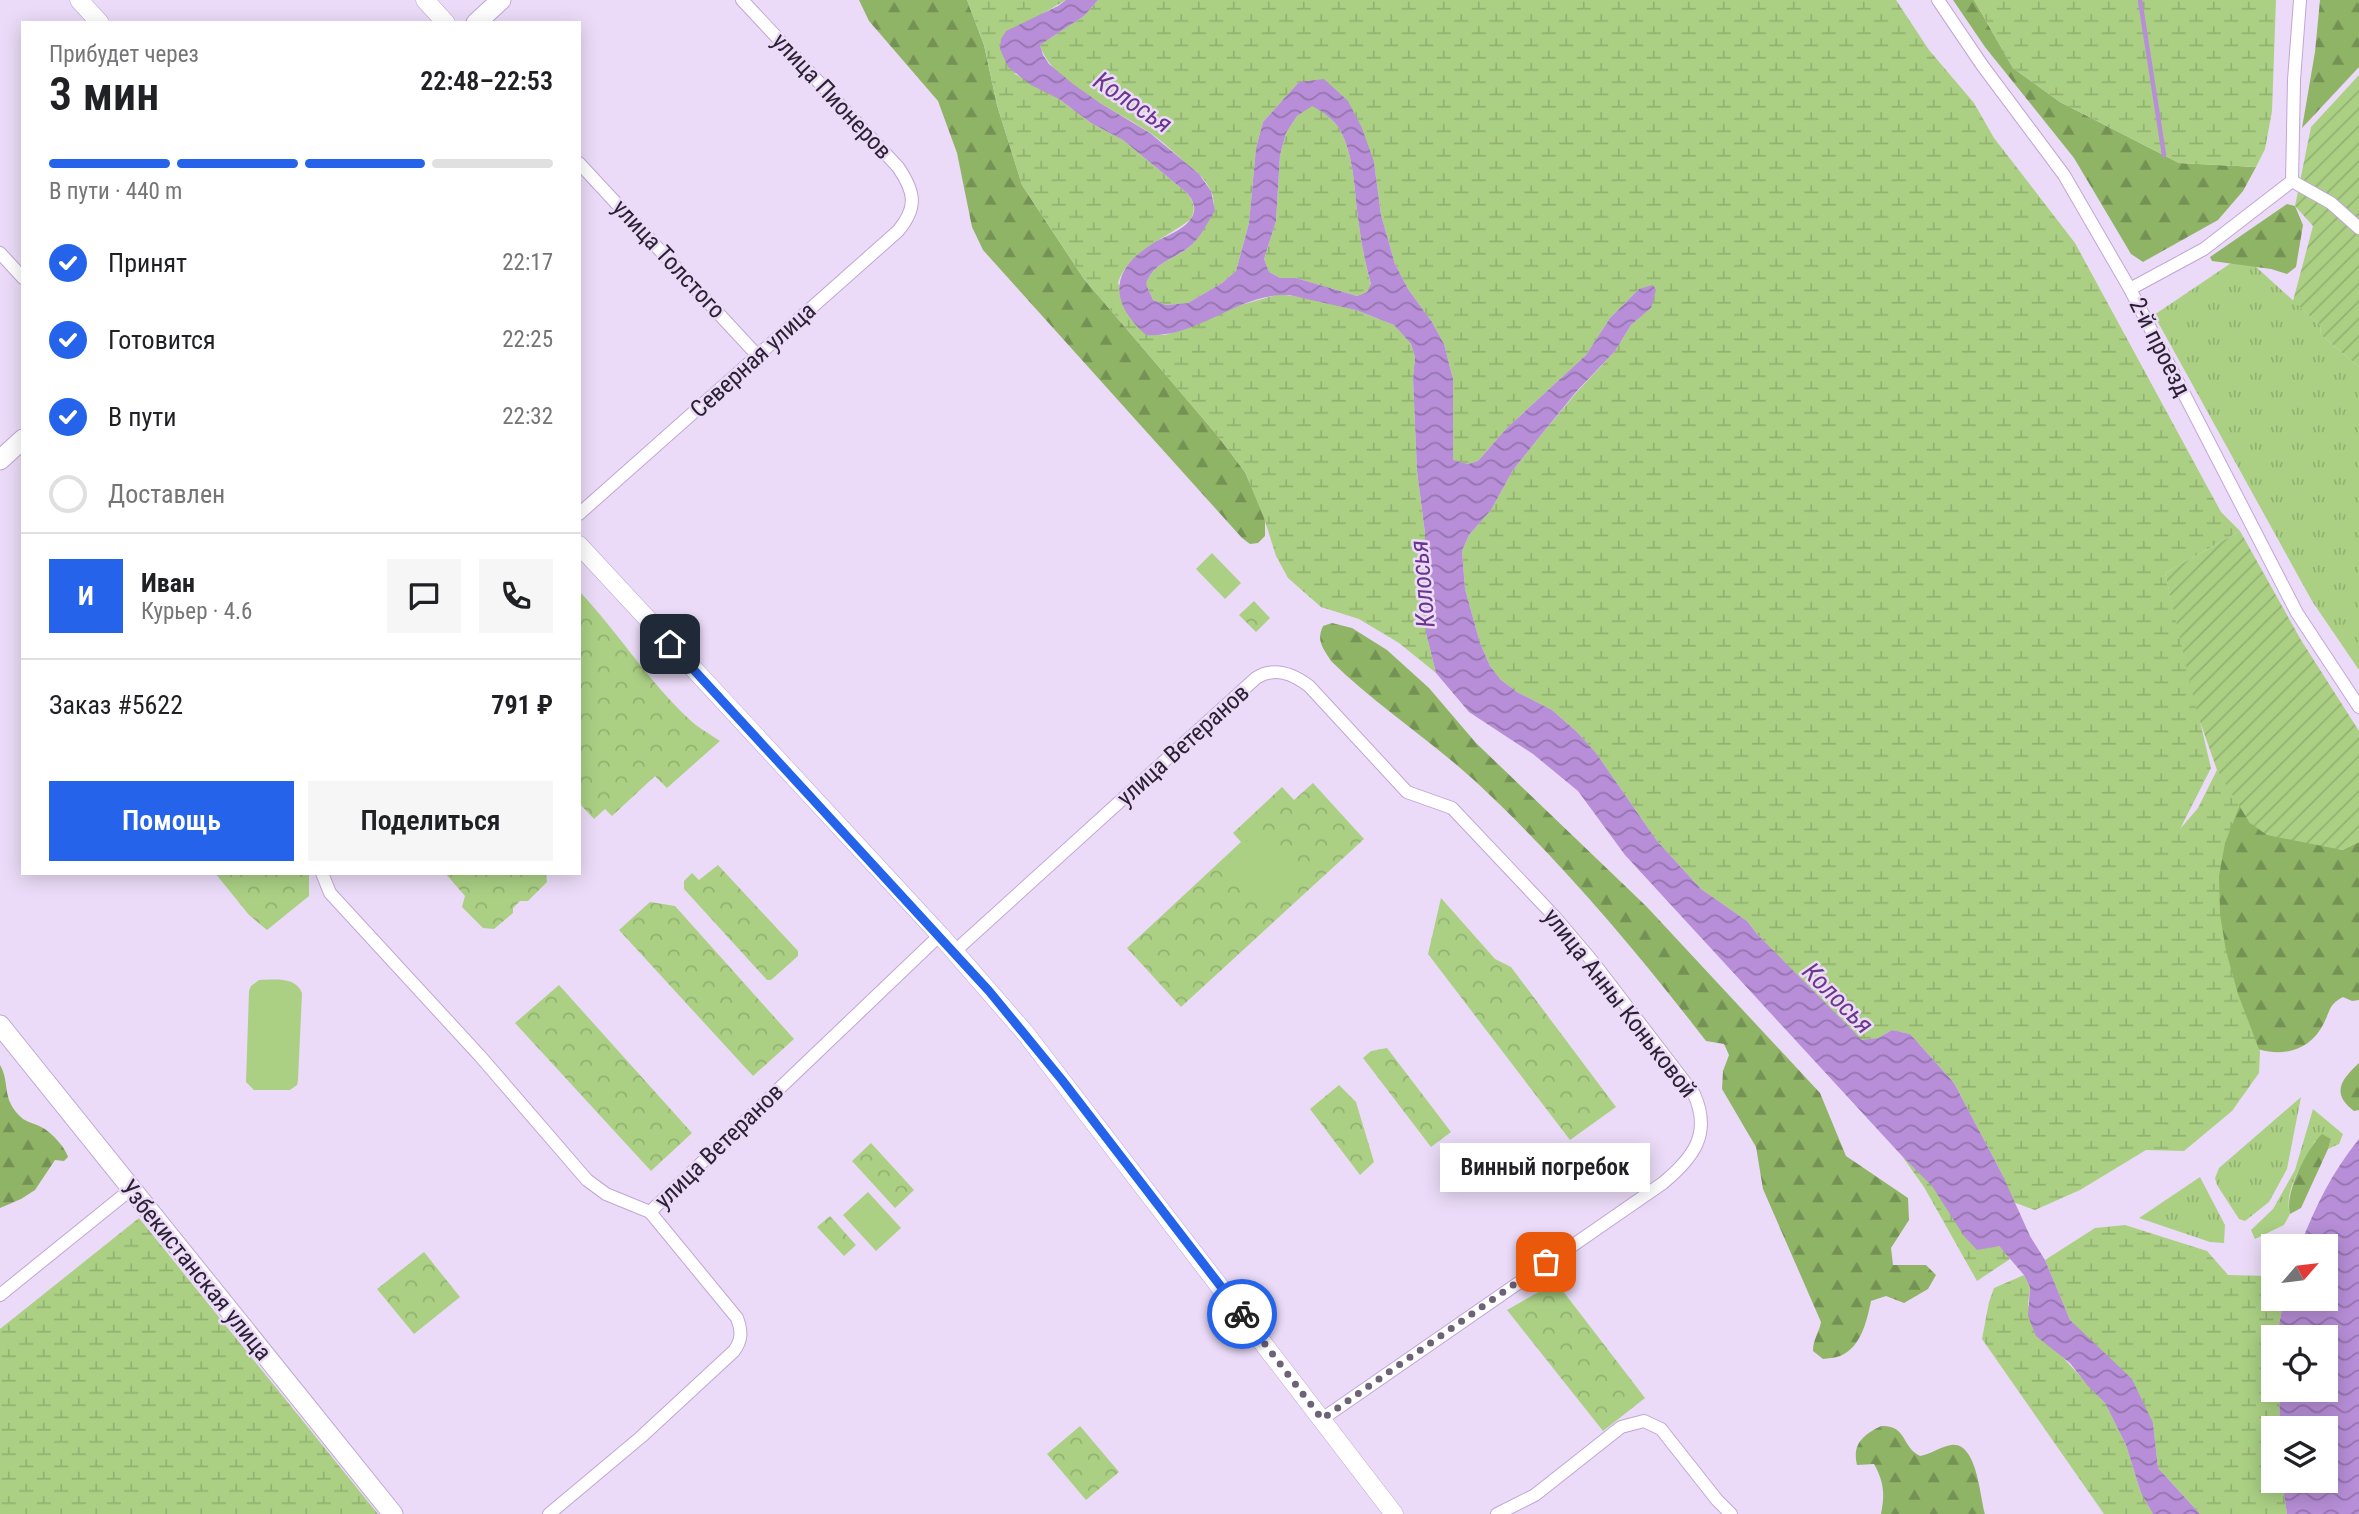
<!DOCTYPE html>
<html lang="ru">
<meta charset="utf-8">
<style>
body{margin:0;font-family:"Roboto Condensed",sans-serif;background:#f6f6f6;color:#202124;height:100vh;display:flex;flex-direction:column;font-size:26px;white-space:nowrap}
*{box-sizing:border-box;margin:0}
p{font-size:23px;color:#757577}
.icon{flex:none;width:38px;height:38px;fill:none;stroke:currentColor;stroke-width:2;stroke-linecap:round;stroke-linejoin:round}
.map{position:relative;flex:1;overflow:hidden}
.details{position:absolute;left:21px;top:21px;width:560px;height:854px;display:flex;flex-direction:column;background:#fff;border-radius:0px;box-shadow:0 4px 18px #0003}
.details>*{flex:none}
.needle{width:46px;rotate:62deg}
.buttons{position:absolute;left:2261px;top:1234px;display:grid;gap:14px}
.buttons a{display:grid;place-items:center;width:77px;height:77px;border-radius:0px;background:#fff;box-shadow:0 4px 18px #0003;font-size:35px}
.pin{position:absolute;display:grid;place-items:center;width:60px;height:60px;color:#fff;margin:-30px;border-radius:14px;box-shadow:0 4px 10px #0006}
.courier{position:absolute;display:grid;place-items:center;width:70px;height:70px;margin:-35px;border:5px solid #2563eb;border-radius:50%;background:#fff;color:#222;box-shadow:0 2px 9px #0007}
.bubble{position:absolute;height:49px;border-radius:0px;background:#fff;box-shadow:0 4px 18px #0003;font-size:23px;font-weight:600;line-height:49px;text-align:center}
.headline em{font-style:normal;font-weight:600}
.headline div{display:flex;flex-direction:column-reverse}
.headline{display:flex;align-items:center;justify-content:space-between;height:119px;padding:0 28px}
h1{font-size:46px;font-weight:600;line-height:52px}
.bar{display:grid;grid-template-columns:repeat(4,1fr);gap:10px 7px;align-content:center;height:84px;padding:0 28px}
.bar i{height:9px;border-radius:5px;background:#e0e0e0}
.bar .current{background:#2563eb}
.bar p{grid-column:span 4}
.line{display:flex;align-items:center;gap:18px;padding:0 28px;border-top:2px solid #e0e0e0}
.line div{flex:1}
.round{display:grid;place-items:center;flex:none;width:74px;height:74px;border-radius:0px;background:#f6f6f6}
ol{padding:0 28px;list-style:none}
li{display:flex;align-items:center;gap:21px;height:77px}
li p{margin-inline-start:auto}
li .icon{padding:7px;border-radius:50%;background:#2563eb;color:#fff;stroke-width:4}
li:last-child{color:#757577}
li i{width:38px;height:38px;border:4px solid #e0e0e0;border-radius:50%}
.button{display:flex;gap:14px;margin-top:auto;padding:14px 28px}
.button a{flex:1;height:80px;border-radius:0px;background:#2563eb;color:#fff;font-size:28px;font-weight:600;line-height:80px;text-align:center}
.button a+a{background:#f6f6f6;color:#202124}
.map>svg:first-child{display:block}
</style>
<div class="map">
<svg width="2359" height="1514" viewBox="0 0 2359 1514">
<defs>
<pattern id="grass-tufts" width="24" height="20" patternUnits="userSpaceOnUse" patternTransform="scale(1.75)"><rect width="24" height="20" fill="#abd084"/><path d="M3 7l-1-3M5 7V3M7 7l1-3M15 17l-1-3M17 17v-4M19 17l1-3" fill="none" stroke="#93b272"/></pattern>
<pattern id="forest-firs" width="22" height="20" patternUnits="userSpaceOnUse" patternTransform="scale(1.75)"><rect width="22" height="20" fill="#8fb466"/><path d="M5 1l3.5 6h-7zM16 11l3.5 6h-7z" fill="#759255"/></pattern>
<pattern id="wetland-marsh" width="20" height="14" patternUnits="userSpaceOnUse" patternTransform="scale(1.75)"><rect width="20" height="14" fill="#abd084"/><path d="M1 5h8M5 5V1M11 12h8M15 12V8" fill="none" stroke="#93b272"/></pattern>
<pattern id="park-crowns" width="20" height="18" patternUnits="userSpaceOnUse" patternTransform="scale(1.75)"><rect width="20" height="18" fill="#abd084"/><path d="M2 6a3 3 0 1 1 6 0M12 15a3 3 0 1 1 6 0" fill="none" stroke="#93b272"/></pattern>
<pattern id="garden-furrows" width="10" height="10" patternUnits="userSpaceOnUse" patternTransform="scale(1.75)"><rect width="10" height="10" fill="#abd084"/><path d="M-1 1l2-2M0 10L10 0M9 11l2-2" fill="none" stroke="#93b272"/></pattern>
<pattern id="water-waves" width="16" height="10" patternUnits="userSpaceOnUse" patternTransform="scale(1.75)"><rect width="16" height="10" fill="#b78ed7"/><path d="M0 5q4-4 8 0t8 0" fill="none" stroke="#9574af"/></pattern>
</defs>
<rect width="100%" height="100%" fill="#ebdbf8"/>
<path fill="url(#grass-tufts)" d="M 2243,255 L 2320,325 L 2321,335 L 2359,367 L 2359,670 L 2312,601 L 2154,315 Z
M 2301,1097 L 2287,1169 L 2269,1202 L 2245,1221 L 2239,1219 L 2217,1185 L 2215,1178 L 2219,1168 Z
M 2313,1109 L 2343,1134 L 2339,1144 L 2328,1149 L 2331,1139 L 2315,1141 C 2304,1161 2283,1191 2290,1214 L 2284,1225 L 2255,1239 L 2251,1230 L 2273,1209 L 2295,1170 Z
M 2200,1177 L 2225,1225 L 2224,1243 L 2210,1242 L 2139,1218 Z"/>
<path fill="url(#forest-firs)" d="M 859,0 L 967,0 L 984,45 L 997,105 L 1022,185 L 1084,279 L 1217,435 L 1245,472 L 1265,518 L 1265,536 L 1258,543 L 1250,544 L 1242,538 L 983,250 L 972,227 L 957,153 L 938,101 L 869,21 Z
M 1953,0 L 1974,0 L 2013,68 L 2060,102 L 2179,163 L 2256,167 L 2243,191 L 2218,220 L 2143,262 L 2131,254 L 2074,158 L 1985,47 Z
M 2320,0 L 2359,0 L 2359,67 L 2302,128 L 2315,52 Z
M 2287,204 L 2295,206 L 2303,225 L 2296,267 L 2287,274 L 2271,269 L 2212,261 L 2210,257 Z
M 1332,623 L 1352,628 L 1387,650 L 1429,688 L 1476,743 L 1646,906 L 1820,1093 L 1846,1156 L 1908,1198 L 1909,1220 L 1891,1248 L 1893,1265 L 1926,1265 L 1936,1275 L 1928,1289 L 1904,1303 L 1886,1296 L 1871,1301 C 1867,1320 1861,1348 1840,1356 C 1835,1358 1828,1358 1823,1359 L 1813,1351 C 1813,1339 1819,1333 1821,1322 L 1763,1189 L 1756,1147 L 1722,1089 L 1723,1071 L 1729,1055 L 1724,1044 L 1706,1041 C 1635,949 1560,860 1475,781 C 1429,739 1376,705 1331,661 C 1323,648 1316,641 1323,626 Z
M 2240,805 L 2250,823 L 2342,850 L 2359,842 L 2359,1000 L 2352,1001 L 2343,997 C 2329,1004 2330,1011 2324,1023 C 2307,1057 2272,1058 2242,1043 L 2202,835 Z
M 2359,1063 L 2359,1110 L 2354,1111 C 2330,1093 2342,1079 2359,1063 Z
M 0,1065 C 11,1084 0,1099 23,1119 C 29,1123 37,1124 43,1128 C 52,1133 65,1147 68,1157 L 64,1161 L 55,1160 L 35,1190 L 21,1199 L 0,1208 Z
M 2322,1134 L 2331,1139 L 2328,1149 L 2301,1208 L 2290,1214 C 2284,1194 2307,1148 2322,1134 Z
M 1881,1426 C 1907,1425 1901,1446 1920,1456 C 1931,1454 1940,1447 1951,1445 C 1977,1441 1980,1497 1985,1514 L 1881,1514 C 1885,1494 1884,1482 1874,1464 L 1857,1465 C 1852,1444 1863,1435 1881,1426 Z"/>
<path fill="url(#wetland-marsh)" d="M 967,0 L 1066,0 L 1042,14 L 1015,74 L 1059,99 L 1091,123 L 1123,140 L 1187,193 C 1194,202 1196,208 1191,219 C 1166,239 1129,250 1118,283 L 1146,335 L 1165,335 L 1185,329 L 1241,305 L 1280,294 L 1318,300 L 1356,310 L 1394,325 L 1411,344 L 1415,357 L 1413,379 L 1417,471 L 1425,533 L 1426,633 L 1436,673 L 1399,643 L 1359,619 L 1321,607 L 1288,578 L 1276,556 L 1264,518 L 1245,472 L 1217,435 L 1084,279 L 1022,185 L 997,105 L 984,45 Z
M 1098,0 L 1896,0 L 1929,50 L 1974,103 L 1994,138 L 2075,243 L 2221,512 L 2240,531 L 2165,573 L 2211,768 L 2180,829 L 2198,808 L 2217,770 L 2240,805 L 2225,843 L 2219,876 L 2220,914 L 2226,951 L 2238,994 L 2260,1052 L 2259,1073 L 2232,1111 L 2184,1151 L 2146,1150 L 2080,1190 L 2035,1210 L 2013,1202 L 2002,1174 L 1954,1083 L 1910,1034 L 1892,1030 L 1878,1038 L 1862,1041 L 1757,934 L 1747,921 L 1701,889 L 1657,841 L 1596,753 L 1577,732 L 1552,710 L 1517,692 L 1501,680 L 1490,666 L 1480,643 L 1465,589 L 1462,551 L 1469,535 L 1491,510 L 1513,470 L 1537,440 L 1576,393 L 1615,351 L 1631,325 L 1651,308 L 1639,289 L 1610,318 L 1586,355 L 1506,429 L 1478,461 L 1468,464 L 1452,460 L 1453,379 L 1444,344 L 1432,322 L 1408,289 L 1395,264 L 1381,215 L 1374,162 L 1299,82 L 1263,122 L 1256,148 L 1249,223 L 1236,271 L 1222,283 L 1188,303 L 1166,305 L 1153,300 L 1146,284 C 1153,264 1171,260 1187,249 C 1194,244 1199,235 1204,228 C 1218,206 1217,194 1199,174 C 1182,161 1167,144 1149,132 C 1118,111 1050,82 1040,45 L 1084,16 Z
M 1974,0 L 2276,0 L 2272,111 L 2265,149 L 2256,167 L 2179,163 L 2060,102 L 2013,68 Z
M 1312,105 C 1323,112 1334,119 1340,130 C 1353,154 1354,183 1357,210 C 1360,235 1364,260 1371,285 L 1367,292 L 1357,296 L 1296,278 L 1280,278 L 1269,272 L 1264,259 L 1276,221 L 1280,155 L 1286,133 L 1297,116 Z
M 1902,1156 L 1932,1185 L 1945,1203 L 1988,1246 L 1999,1246 L 2010,1259 L 1977,1281 L 1924,1187 Z
M 139,1218 L 378,1514 L 0,1514 L 0,1329 Z
M 2125,1225 L 2207,1251 L 2228,1275 L 2273,1276 L 2273,1298 L 2284,1299 L 2277,1337 L 2273,1337 L 2273,1390 L 2279,1390 L 2280,1428 L 2273,1428 L 2273,1480 L 2282,1481 L 2287,1514 L 2200,1514 L 2158,1468 L 2153,1423 L 2088,1339 L 2070,1320 L 2045,1260 L 2095,1228 Z
M 2024,1275 L 2030,1287 L 2028,1305 L 2057,1351 L 2105,1403 L 2126,1445 L 2141,1493 L 2153,1514 L 2104,1514 L 1982,1339 L 1989,1302 L 1994,1288 Z"/>
<path fill="url(#park-crowns)" d="M 579,591 C 618,632 648,681 689,719 C 698,728 710,734 720,741 L 667,788 L 655,776 L 612,816 L 605,809 L 594,819 L 579,803 Z
M 1254,601 L 1270,618 L 1256,632 L 1239,615 Z
M 1313,783 L 1364,839 L 1181,1007 L 1127,948 L 1241,842 L 1233,833 L 1282,787 L 1294,800 Z
M 718,865 L 798,951 L 798,956 L 771,980 L 767,980 L 684,889 L 684,881 L 692,873 L 699,880 Z
M 215,873 L 309,873 L 309,896 L 267,930 L 249,915 Z
M 445,873 L 546,873 L 547,882 L 528,901 L 520,901 L 513,908 L 513,913 L 494,929 L 483,928 L 462,907 L 465,896 Z
M 1441,898 L 1495,959 L 1511,967 L 1616,1107 L 1570,1140 L 1428,954 Z
M 650,902 L 675,906 L 794,1039 L 753,1076 L 619,930 Z
M 559,985 L 692,1133 L 651,1171 L 515,1023 Z
M 1387,1048 L 1451,1132 L 1431,1147 L 1363,1058 L 1371,1051 Z
M 1339,1085 L 1356,1102 L 1374,1162 L 1360,1175 L 1310,1109 Z
M 871,1143 L 914,1190 L 895,1208 L 852,1161 Z
M 830,1216 L 856,1245 L 844,1256 L 817,1227 Z
M 424,1252 L 460,1297 L 414,1334 L 377,1289 Z
M 1556,1282 L 1645,1398 L 1603,1431 L 1507,1310 Z
M 1080,1426 L 1119,1472 L 1086,1500 L 1047,1454 Z"/>
<path fill="url(#garden-furrows)" d="M 2359,75 L 2359,367 L 2321,335 L 2320,325 L 2293,301 L 2313,226 L 2295,206 L 2311,127 Z
M 2240,531 L 2301,640 L 2359,731 L 2359,842 L 2342,850 L 2267,835 L 2250,823 L 2217,770 L 2197,713 L 2165,573 Z"/>
<path fill="#abd084" d="M 1212,553 L 1241,583 L 1225,599 L 1196,569 Z
M 1256,833 L 1301,882 L 1267,913 L 1222,864 Z
M 259,980 C 274,980 295,976 302,993 L 298,1080 L 297,1085 L 290,1090 L 254,1090 L 246,1082 L 249,991 L 251,986 Z
M 868,1192 L 901,1228 L 876,1251 L 843,1215 Z"/>
<path fill="url(#water-waves)" fill-rule="evenodd" d="M 1066,0 L 1098,0 L 1084,16 L 1040,45 L 1043,55 L 1049,64 L 1073,84 L 1100,103 L 1150,133 L 1199,174 L 1211,191 L 1215,211 C 1207,223 1200,239 1188,248 C 1172,260 1153,263 1146,284 L 1153,300 L 1166,305 L 1188,303 L 1222,283 L 1236,271 L 1249,223 L 1256,148 L 1263,122 L 1299,82 L 1324,79 L 1348,101 L 1362,128 L 1374,162 L 1381,215 L 1395,264 L 1408,289 L 1432,322 L 1444,344 L 1453,379 L 1453,460 L 1468,464 L 1478,461 L 1506,429 L 1586,355 L 1610,318 L 1639,289 L 1653,285 L 1656,290 L 1651,308 L 1631,325 L 1615,351 L 1576,392 L 1537,440 L 1513,470 L 1491,510 L 1469,535 L 1462,551 L 1465,589 L 1480,643 L 1490,666 L 1501,680 L 1517,692 L 1552,710 L 1577,732 L 1596,753 L 1657,841 L 1701,889 L 1747,921 L 1757,934 L 1862,1040 L 1878,1038 L 1892,1030 L 1910,1034 L 1954,1083 L 2002,1174 L 2030,1236 L 2045,1260 L 2070,1320 L 2132,1379 L 2153,1423 L 2158,1468 L 2200,1514 L 2153,1514 L 2141,1493 L 2126,1445 L 2105,1403 L 2087,1385 L 2070,1363 L 2036,1336 L 2028,1316 L 2030,1287 L 2024,1275 L 1999,1246 L 1977,1250 L 1964,1236 L 1932,1186 L 1902,1156 L 1625,855 L 1578,791 L 1533,754 L 1469,712 L 1436,673 L 1426,633 L 1425,533 L 1417,471 L 1413,379 L 1415,357 L 1411,344 L 1394,325 L 1356,310 L 1289,295 C 1238,293 1197,339 1146,335 C 1109,302 1110,270 1152,244 C 1164,236 1184,231 1192,217 C 1197,208 1193,200 1187,193 L 1123,140 L 1091,123 L 1059,99 L 1031,85 L 1008,67 L 1000,49 L 1001,39 L 1006,31 L 1058,6 ZM 1312,106 C 1323,112 1334,119 1340,130 C 1353,154 1354,183 1357,210 C 1360,235 1364,260 1371,284 L 1367,292 L 1357,296 L 1296,278 L 1280,278 L 1269,272 L 1264,259 L 1276,221 L 1280,155 L 1286,133 L 1297,116 Z
M 2359,1139 L 2359,1514 L 2287,1514 L 2282,1481 L 2326,1480 L 2326,1428 L 2280,1428 L 2279,1390 L 2326,1390 L 2326,1337 L 2277,1336 L 2284,1299 L 2326,1298 L 2326,1246 L 2300,1246 C 2315,1207 2332,1172 2359,1139 Z"/>
<g fill="none" stroke-linecap="round" stroke-linejoin="round">
<path stroke="#b78ed7" stroke-width="4.5" d="M 2140,0 L 2164,155"/>
<defs>
<path id="street" d="M 1938,0 L 1982,65 L 2064,175 L 2130,289 L 2297,613 L 2359,707
M 579,163 L 757,355
M 2292,181 L 2294,80 L 2300,0
M 2292,181 L 2331,203 L 2359,228
M 0,253 L 23,278
M 2130,289 L 2204,249 L 2292,181
M 579,514 L 898,231 C 918,207 915,192 898,167 L 742,0
M 322,873 L 330,893 L 480,1056 L 587,1180 L 606,1194 L 650,1212 L 737,1318 C 742,1331 742,1340 734,1351 L 641,1437 L 549,1514
M 955,951 L 1256,678 C 1275,666 1293,674 1309,686 L 1407,792 L 1452,808 L 1554,916 L 1593,962 L 1694,1094 C 1712,1134 1693,1158 1663,1183 L 1322,1419
M 650,1212 L 940,935
M 0,1295 L 130,1190
M 1497,1514 L 1535,1495 L 1621,1427 L 1644,1421 L 1661,1429 L 1717,1500 L 1731,1514"/>
<path id="secondary" d="M 79,0 L 100,23
M 425,0 L 446,23
M 579,545 L 940,935 L 1026,1034 L 1394,1514"/>
<path id="primary" d="M 476,23 L 501,0
M 0,460 L 23,439
M 0,1025 L 393,1514"/>
</defs>
<use href="#street" stroke="#c0a6d5" stroke-width="14"/>
<use href="#secondary" stroke="#c0a6d5" stroke-width="19"/>
<use href="#primary" stroke="#c0a6d5" stroke-width="21"/>
<use href="#street" stroke="#fff" stroke-width="12"/>
<use href="#secondary" stroke="#fff" stroke-width="18"/>
<use href="#primary" stroke="#fff" stroke-width="19"/>
</g>
<g fill="none" stroke-linecap="round" stroke-linejoin="round">
<path stroke="#6e6277" stroke-width="7" stroke-dasharray="0 12.6" d="M 1242,1314 L 1322,1419 L 1546,1262"/>
<path stroke="#2563eb" stroke-width="9" d="M 670,644 L 989,991 L 1062,1080 L 1242,1314"/>
</g>
<g text-anchor="middle" dominant-baseline="central" stroke-width="5" stroke-linejoin="round" paint-order="stroke">
<g font-size="24" fill="#2b2132" stroke="#ebdbf8">
<text transform="translate(832 96) rotate(47)">улица Пионеров</text>
<text transform="translate(669 259) rotate(47)">улица Толстого</text>
<text transform="translate(2160 347) rotate(63)">2-й проезд</text>
<text transform="translate(753 360) rotate(-42)">Северная улица</text>
<text transform="translate(1183 745) rotate(-42)">улица Ветеранов</text>
<text transform="translate(1620 1003) rotate(52)">улица Анны Коньковой</text>
<text transform="translate(719 1146) rotate(-44)">улица Ветеранов</text>
<text transform="translate(196 1270) rotate(51)">Узбекистанская улица</text>
</g>
<g font-size="26" font-style="italic" fill="#6b368d" stroke="#ebdbf8">
<text transform="translate(1133 102) rotate(34)">Колосья</text>
<text transform="translate(1422 584) rotate(-95)">Колосья</text>
<text transform="translate(1838 998) rotate(45)">Колосья</text>
</g>
</g>
</svg>
<div class="buttons">
<a><svg class="needle" viewBox="-14 -14 28 28"><path d="M0-13l5 13h-10z" fill="#e53935"/><path d="M0 13l5-13h-10z" fill="#757577"/></svg></a>
<a><svg class="icon" aria-label="locate" viewBox="0 0 24 24"><circle cx="12" cy="12" r="6"/><path d="M12 2v4M12 18v4M2 12h4M18 12h4"/></svg></a>
<a><svg class="icon" aria-label="layers" viewBox="0 0 24 24"><path d="M12 4l9 5-9 5-9-5zM3 14l9 5 9-5"/></svg></a>
</div>
<div class="pin" style="left:1546px;top:1262px;background:#ea580c"><svg class="icon" aria-label="bag" viewBox="0 0 24 24"><path d="M5 8h14l-1 12H6zM9 8a3 3 0 0 1 6 0"/></svg></div>
<div class="pin" style="left:670px;top:644px;background:#1f2937"><svg class="icon" aria-label="home" viewBox="0 0 24 24"><path d="M3 11l9-7 9 7M6 9v11h12V9"/></svg></div>
<div class="courier" style="left:1242px;top:1314px"><svg class="icon" aria-label="bike" viewBox="0 0 24 24"><circle cx="6" cy="16" r="4"/><circle cx="18" cy="16" r="4"/><path d="M6 16l4-8h5l3 8M10 8l3 8H6M13 5h3"/></svg></div>
<div class="bubble" style="left:1440px;top:1143px;width:210px">Винный погребок</div>
<section class="details">
<div class="headline"><div><h1>3 мин</h1><p>Прибудет через</p></div><em>22:48–22:53</em></div>
<div class="bar"><i class="current"></i><i class="current"></i><i class="current"></i><i></i><p>В пути · 440 m</p></div>
<ol>
<li><svg class="icon" aria-label="check" viewBox="0 0 24 24"><path d="M5 12l5 5 9-10"/></svg>Принят<p>22:17</p></li>
<li><svg class="icon" aria-label="check" viewBox="0 0 24 24"><path d="M5 12l5 5 9-10"/></svg>Готовится<p>22:25</p></li>
<li><svg class="icon" aria-label="check" viewBox="0 0 24 24"><path d="M5 12l5 5 9-10"/></svg>В пути<p>22:32</p></li>
<li><i></i>Доставлен</li>
</ol>
<div class="line" style="height:126px"><b class="round" style="background:#2563eb;color:#fff">И</b><div><b>Иван</b><p>Курьер · 4.6</p></div><a class="round"><svg class="icon" aria-label="chat" viewBox="0 0 24 24"><path d="M4 5h16v11H9l-5 4z"/></svg></a><a class="round"><svg class="icon" aria-label="phone" viewBox="0 0 24 24"><path d="M5 4h4l2 5-3 2q2 4 5 5l2-3 5 2v4C11 20 4 13 5 4z"/></svg></a></div>
<div class="line" style="height:91px"><div>Заказ #5622</div><b>791 ₽</b></div>
<div class="button"><a>Помощь</a><a>Поделиться</a></div>
</section>
</div>
